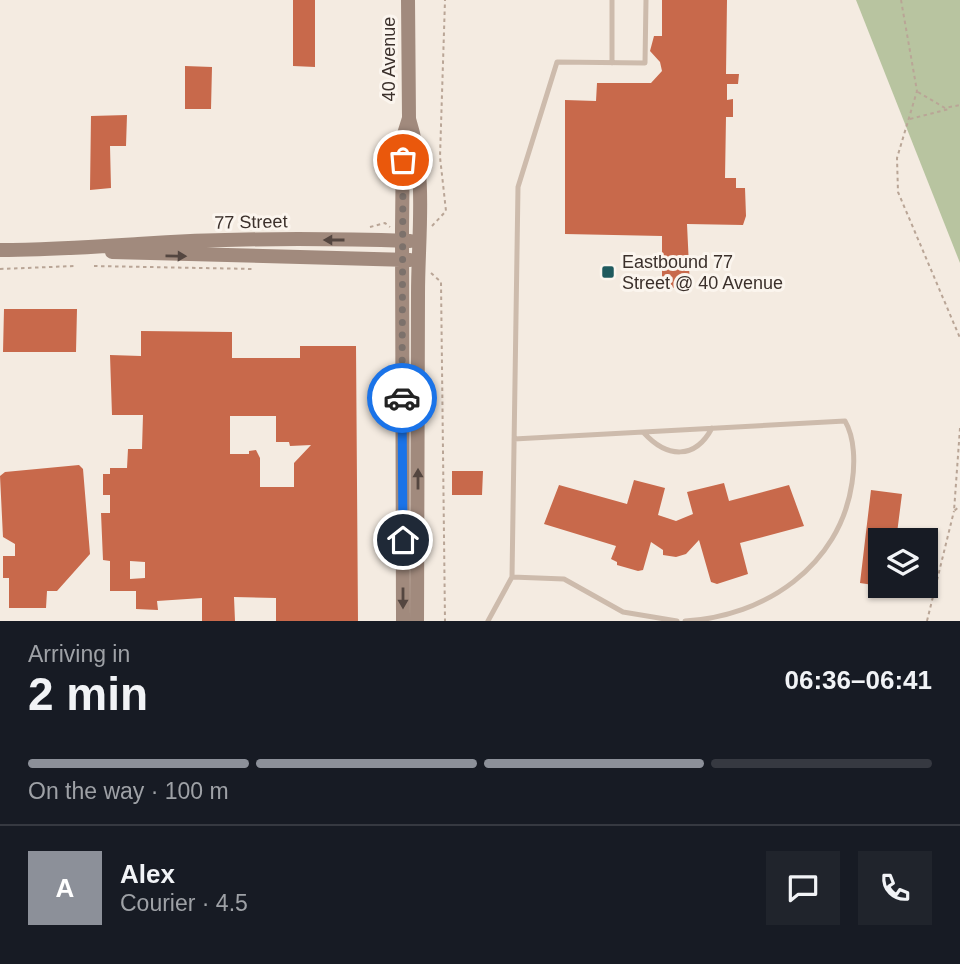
<!DOCTYPE html>
<meta charset="utf-8">
<style>
body{margin:0;font-family:Arial,sans-serif;background:#20242c;color:#f1f3f6;height:100vh;display:flex;flex-direction:column;font-size:26px;white-space:nowrap}
*{box-sizing:border-box;margin:0}
p{font-size:23px;color:#9ea1a6}
.icon{flex:none;width:38px;height:38px;fill:none;stroke:currentColor;stroke-width:2;stroke-linecap:round;stroke-linejoin:round}
.map{position:relative;height:621px;overflow:hidden}
.side{display:flex;flex-direction:column;background:#171b24;flex:1}
.side>*{flex:none}
.fabs{position:absolute;left:868px;top:528px;display:grid;gap:14px}
.fabs a{display:grid;place-items:center;width:70px;height:70px;border-radius:0px;background:#171b24;box-shadow:0 2px 5px #0004;font-size:35px}
.pin{position:absolute;display:grid;place-items:center;width:60px;height:60px;color:#fff;margin:-30px;border:4px solid #fff;border-radius:50%;box-shadow:0 2px 7px #0007}
.courier{position:absolute;display:grid;place-items:center;width:70px;height:70px;margin:-35px;border:5px solid #1a73e8;border-radius:50%;background:#fff;color:#222;box-shadow:0 2px 9px #0007}
.summary em{font-style:normal;font-weight:700}
.summary div{display:flex;flex-direction:column-reverse}
.summary{display:flex;align-items:center;justify-content:space-between;height:119px;padding:0 28px}
h1{font-size:46px;font-weight:700;line-height:52px}
.bar{display:grid;grid-template-columns:repeat(4,1fr);gap:10px 7px;align-content:center;height:84px;padding:0 28px}
.bar i{height:9px;border-radius:5px;background:#363941}
.bar .selected{background:#8c9099}
.bar p{grid-column:span 4}
.line{display:flex;align-items:center;gap:18px;padding:0 28px;border-top:2px solid #363941}
.line div{flex:1}
.round{display:grid;place-items:center;flex:none;width:74px;height:74px;border-radius:0px;background:#20242c}
.map>svg:first-child{display:block}
</style>
<div class="map">
<svg width="960" height="621" viewBox="0 0 960 621">
<rect width="100%" height="100%" fill="#f4ebe1"/>
<path fill="#b8c4a0" d="M 856,0 L 960,0 L 960,263 Z"/>
<path fill="#c8694b" fill-rule="evenodd" d="M 293,0 L 315,0 L 315,67 L 293,66 Z
M 662,0 L 727,0 L 726,74 L 739,74 L 738,84 L 727,84 L 727,100 L 733,99 L 733,117 L 726,117 L 725,178 L 736,178 L 736,188 L 745,188 L 746,216 L 743,225 L 687,224 L 690,287 L 662,288 L 662,236 L 565,234 L 565,100 L 596,101 L 597,83 L 651,83 L 662,71 L 660,62 L 650,51 L 654,36 L 662,36 Z
M 185,66 L 212,67 L 211,109 L 185,109 Z
M 127,115 L 126,146 L 110,146 L 111,188 L 90,190 L 91,116 Z
M 4,309 L 77,309 L 76,352 L 3,352 Z
M 141,331 L 232,332 L 232,358 L 300,358 L 300,346 L 356,346 L 358,621 L 276,621 L 276,598 L 234,597 L 235,621 L 202,621 L 202,598 L 157,601 L 158,610 L 136,609 L 136,591 L 110,591 L 110,561 L 103,560 L 101,513 L 110,513 L 110,495 L 103,495 L 103,474 L 110,474 L 110,468 L 127,468 L 128,449 L 142,449 L 143,415 L 112,415 L 110,355 L 141,356 ZM 230,416 L 276,416 L 276,442 L 289,442 L 290,446 L 311,445 L 294,463 L 294,487 L 260,487 L 260,458 L 256,450 L 249,451 L 249,454 L 230,454 ZM 130,561 L 145,562 L 145,578 L 130,579 Z
M 79,465 L 83,469 L 90,554 L 57,591 L 47,591 L 46,608 L 9,608 L 9,578 L 3,578 L 3,556 L 15,556 L 15,544 L 3,537 L 0,476 L 5,472 Z
M 452,471 L 483,471 L 482,495 L 452,495 Z
M 634,480 L 665,488 L 658,515 L 676,521 L 693,514 L 687,492 L 724,483 L 729,501 L 789,485 L 804,526 L 740,543 L 748,574 L 717,584 L 711,582 L 699,540 L 686,554 L 676,557 L 663,555 L 663,550 L 651,542 L 643,570 L 638,571 L 617,565 L 617,562 L 611,559 L 616,546 L 544,524 L 559,485 L 627,504 Z
M 871,490 L 902,494 L 896,541 L 880,541 L 880,586 L 860,583 Z"/>
<g fill="none" stroke-linecap="round" stroke-linejoin="round">
<path stroke="#b9a596" stroke-width="2" stroke-dasharray="3.5 3.5" stroke-linecap="butt" d="M 901,0 L 917,91 L 897,158 L 898,192 L 960,338
M 918,92 L 945,108 L 960,105
M 910,119 L 949,109
M 432,226 L 446,211 L 440,157 L 445,0
M 370,227 L 385,223 L 390,227
M 94,266 L 254,269
M 0,269 L 75,266
M 431,273 L 441,282 L 445,621
M 960,428 L 954,511 L 960,506
M 927,621 L 954,511"/>
<path stroke="#cdbbac" stroke-width="5" d="M 612,63 L 612,0
M 644,433 C 667,458 695,460 712,428
M 514,439 L 845,421 C 855,438 855,464 852,483 C 840,566 764,617 685,621
M 512,577 L 564,579 L 623,612 L 677,621
M 488,621 L 512,577 L 518,187 L 557,62 L 645,63 L 646,0"/>
<path stroke="#a18a7d" stroke-width="14" d="M 409,119 C 427,175 418,236 418,294 C 418,403 418,512 417,621
M 0,250 C 47,250 92,247 138,244 C 228,238 320,238 410,241
M 112,252 L 410,260
M 403,621 L 402,229 L 403,137 L 409,118 L 408,0"/>
</g>
<defs><path id="oneway-solid" d="M-6-.8H1V-3.2L6.5 0L1 3.2V.8H-6Z" transform="scale(1.75)"/></defs>
<g fill="#544640">
<use href="#oneway-solid" transform="translate(334 240) rotate(-180)"/>
<use href="#oneway-solid" transform="translate(176 256) rotate(1)"/>
<use href="#oneway-solid" transform="translate(418 479) rotate(-90)"/>
<use href="#oneway-solid" transform="translate(403 598) rotate(90)"/>
</g>
<g fill="none" stroke-linecap="round" stroke-linejoin="round">
<path stroke="#7c716b" stroke-width="7" stroke-dasharray="0 12.6" d="M 402,398 L 403,160"/>
<path stroke="#1a73e8" stroke-width="9" d="M 402,398 L 403,540"/>
</g>
<rect fill="#1f5a5e" stroke="#fbf5ee" stroke-width="2.5" x="601" y="265" width="14" height="14" rx="3.5"/>
<g text-anchor="middle" dominant-baseline="central" stroke-width="6" stroke-linejoin="round" paint-order="stroke">
<g font-size="18" fill="#3b302b" stroke="#fbf5ee">
<text transform="translate(389 59) rotate(-90)">40 Avenue</text>
<text transform="translate(251 222) rotate(-1)">77 Street</text>
</g>
<g font-size="18" fill="#3b302b" stroke="#fbf5ee" text-anchor="start">
<text x="622" y="262">Eastbound 77<tspan x="622" dy="21">Street @ 40 Avenue</tspan></text>
</g>
</g>
</svg>
<div class="fabs">
<a><svg class="icon" aria-label="layers" viewBox="0 0 24 24"><path d="M12 4l9 5-9 5-9-5zM3 14l9 5 9-5"/></svg></a>
</div>
<div class="pin" style="left:403px;top:160px;background:#ea580c"><svg class="icon" aria-label="bag" viewBox="0 0 24 24"><path d="M5 8h14l-1 12H6zM9 8a3 3 0 0 1 6 0"/></svg></div>
<div class="pin" style="left:403px;top:540px;background:#1f2937"><svg class="icon" aria-label="home" viewBox="0 0 24 24"><path d="M3 11l9-7 9 7M6 9v11h12V9"/></svg></div>
<div class="courier" style="left:402px;top:398px"><svg class="icon" aria-label="car" viewBox="0 0 24 24"><path d="M5 17H2v-5l4-1 3-4h7l3 4 3 1v5h-3M9 17h6M6 11h13"/><circle cx="7" cy="17" r="2"/><circle cx="17" cy="17" r="2"/></svg></div>
</div>
<section class="side">
<div class="summary"><div><h1>2 min</h1><p>Arriving in</p></div><em>06:36–06:41</em></div>
<div class="bar"><i class="selected"></i><i class="selected"></i><i class="selected"></i><i></i><p>On the way · 100 m</p></div>
<div class="line" style="height:126px"><b class="round" style="background:#8c9099;color:#fff">A</b><div><b>Alex</b><p>Courier · 4.5</p></div><a class="round"><svg class="icon" aria-label="chat" viewBox="0 0 24 24"><path d="M4 5h16v11H9l-5 4z"/></svg></a><a class="round"><svg class="icon" aria-label="phone" viewBox="0 0 24 24"><path d="M5 4h4l2 5-3 2q2 4 5 5l2-3 5 2v4C11 20 4 13 5 4z"/></svg></a></div>
</section>
